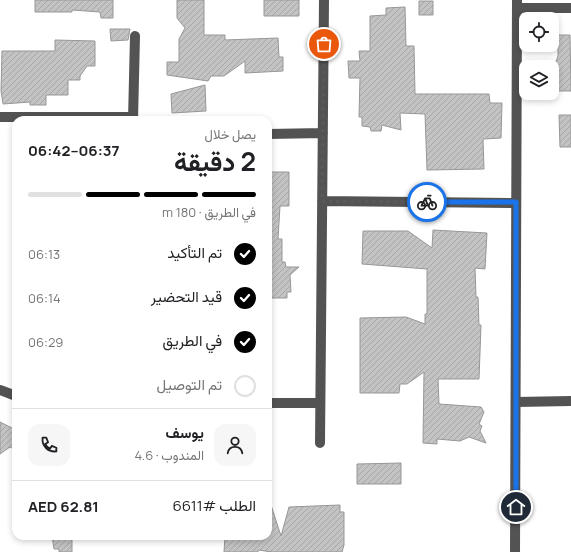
<!DOCTYPE html>
<html lang="ar">
<meta charset="utf-8">
<style>
body{margin:0;font-family:Manrope,Vazirmatn,sans-serif;background:#f6f6f6;color:#202124;direction:rtl;height:100vh;display:flex;flex-direction:column;font-size:15px;white-space:nowrap}
*{box-sizing:border-box;margin:0}
p{font-size:13px;color:#757577}
.icon{flex:none;width:22px;height:22px;fill:none;stroke:currentColor;stroke-width:2;stroke-linecap:round;stroke-linejoin:round}
.map{position:relative;flex:1;overflow:hidden;direction:ltr}
.side{position:absolute;left:12px;top:116px;width:260px;height:424px;display:flex;flex-direction:column;background:#fff;border-radius:12px;box-shadow:0 2px 6px #0003;direction:rtl}
.side>*{flex:none}
.fabs{position:absolute;left:519px;top:12px;display:grid;gap:8px}
.fabs a{display:grid;place-items:center;width:40px;height:40px;border-radius:8px;background:#fff;box-shadow:0 2px 6px #0003;font-size:20px}
.pin{position:absolute;display:grid;place-items:center;width:34px;height:34px;color:#fff;margin:-17px;border:2px solid #fff;border-radius:50%;box-shadow:0 1px 4px #0007}
.courier{position:absolute;display:grid;place-items:center;width:40px;height:40px;margin:-20px;border:3px solid #1a73e8;border-radius:50%;background:#fff;color:#222;box-shadow:0 1px 5px #0007}
.headline em{font-style:normal;font-weight:700}
.headline div{display:flex;flex-direction:column-reverse}
.headline{display:flex;align-items:center;justify-content:space-between;height:68px;padding:0 16px}
h1{font-size:26px;font-weight:700;line-height:30px}
.bar{display:grid;grid-template-columns:repeat(4,1fr);gap:6px 4px;align-content:center;height:48px;padding:0 16px}
.bar i{height:5px;border-radius:3px;background:#e0e0e0}
.bar .current{background:#000}
.bar p{grid-column:span 4}
.line{display:flex;align-items:center;gap:10px;padding:0 16px;border-top:1px solid #e0e0e0}
.line div{flex:1}
.round{display:grid;place-items:center;flex:none;width:42px;height:42px;border-radius:12px;background:#f6f6f6}
ol{padding:0 16px;list-style:none}
li{display:flex;align-items:center;gap:12px;height:44px}
li p{margin-inline-start:auto}
li .icon{padding:4px;border-radius:50%;background:#000;color:#fff;stroke-width:4}
li:last-child{color:#757577}
li i{width:22px;height:22px;border:2px solid #e0e0e0;border-radius:50%}
.map>svg:first-child{display:block}
</style>
<div class="map">
<svg width="571" height="552" viewBox="0 0 571 552">
<defs>
<pattern id="building-hatch" width="6" height="6" patternUnits="userSpaceOnUse"><rect width="6" height="6" fill="#c3c3c3"/><path d="M-1 1l2-2M0 6l6-6M5 7l2-2" fill="none" stroke="#a6a6a6"/></pattern>
</defs>
<rect width="100%" height="100%" fill="#fff"/>
<path fill="url(#building-hatch)" stroke="#979797" d="M 35,0 L 113,0 L 113,18 L 101,18 L 100,12 L 72,10 L 72,12 L 35,12 Z
M 177,0 L 204,0 L 204,35 L 225,35 L 225,40 L 278,38 L 279,57 L 283,57 L 283,71 L 245,73 L 245,61 L 224,76 L 211,76 L 208,81 L 167,75 L 167,62 L 179,62 L 179,39 L 185,28 L 177,18 Z
M 264,0 L 299,0 L 299,16 L 264,16 Z
M 419,1 L 433,1 L 433,15 L 419,15 Z
M 405,7 L 406,46 L 414,46 L 415,94 L 489,94 L 490,103 L 502,103 L 501,138 L 483,139 L 484,169 L 427,170 L 425,114 L 400,113 L 401,130 L 382,125 L 381,131 L 371,131 L 370,127 L 362,126 L 362,117 L 359,117 L 360,78 L 349,78 L 348,61 L 360,61 L 359,51 L 370,51 L 370,16 L 386,15 L 386,8 Z
M 110,29 L 130,29 L 128,40 L 111,41 Z
M 558,35 L 570,35 L 571,91 L 552,91 L 552,73 L 558,56 Z
M 55,40 L 95,41 L 95,66 L 87,66 L 80,76 L 80,80 L 68,80 L 68,95 L 46,95 L 46,105 L 30,105 L 30,102 L 3,104 L 1,91 L 2,51 L 55,51 Z
M 205,85 L 206,111 L 172,113 L 171,94 Z
M 559,115 L 571,115 L 571,147 L 560,147 Z
M 268,172 L 289,172 L 289,206 L 280,206 L 278,239 L 282,239 L 282,262 L 285,262 L 286,267 L 299,267 L 290,275 L 291,292 L 287,292 L 287,298 L 268,298 Z
M 433,230 L 487,233 L 485,269 L 475,268 L 476,297 L 478,297 L 479,325 L 481,325 L 479,379 L 438,379 L 439,404 L 481,407 L 484,412 L 479,424 L 482,426 L 480,431 L 486,443 L 469,437 L 460,441 L 437,439 L 437,444 L 423,443 L 424,372 L 407,384 L 400,384 L 399,393 L 360,393 L 360,318 L 406,317 L 425,324 L 425,314 L 427,314 L 427,269 L 362,264 L 363,231 L 408,231 L 432,248 Z
M 0,422 L 16,430 L 16,450 L 10,447 L 0,454 Z
M 401,463 L 401,484 L 357,484 L 357,464 Z
M 270,502 L 281,536 L 289,507 L 340,505 L 340,512 L 344,512 L 344,545 L 342,552 L 272,552 L 258,550 L 258,552 L 224,552 L 225,536 L 268,536 L 268,503 Z
M 52,536 L 72,536 L 72,552 L 59,552 L 59,549 L 54,549 Z"/>
<g fill="none" stroke-linecap="round" stroke-linejoin="round">
<path stroke="#535353" stroke-width="10" d="M 517,8 L 571,8
M 0,117 L 133,117
M 133,120 L 135,36
M 268,134 L 323,133
M 322,201 L 516,203
M 0,390 L 16,396
M 516,402 L 571,401
M 268,403 L 320,403
M 320,443 L 324,0
M 515,552 L 517,0"/>
</g>
<g fill="none" stroke-linecap="round" stroke-linejoin="round">
<path stroke="#595959" stroke-width="4" stroke-dasharray="0 7.2" d="M 324,44 L 322,201 L 427,202"/>
<path stroke="#1a73e8" stroke-width="5" d="M 427,202 L 516,202 L 516,507"/>
</g>
</svg>
<div class="fabs">
<a><svg class="icon" aria-label="locate" viewBox="0 0 24 24"><circle cx="12" cy="12" r="6"/><path d="M12 2v4M12 18v4M2 12h4M18 12h4"/></svg></a>
<a><svg class="icon" aria-label="layers" viewBox="0 0 24 24"><path d="M12 4l9 5-9 5-9-5zM3 14l9 5 9-5"/></svg></a>
</div>
<div class="pin" style="left:324px;top:44px;background:#ea580c"><svg class="icon" aria-label="bag" viewBox="0 0 24 24"><path d="M5 8h14l-1 12H6zM9 8a3 3 0 0 1 6 0"/></svg></div>
<div class="pin" style="left:516px;top:507px;background:#1f2937"><svg class="icon" aria-label="home" viewBox="0 0 24 24"><path d="M3 11l9-7 9 7M6 9v11h12V9"/></svg></div>
<div class="courier" style="left:427px;top:202px"><svg class="icon" aria-label="bike" viewBox="0 0 24 24"><circle cx="6" cy="16" r="4"/><circle cx="18" cy="16" r="4"/><path d="M6 16l4-8h5l3 8M10 8l3 8H6M13 5h3"/></svg></div>
<section class="side">
<div class="headline"><div><h1>2 دقيقة</h1><p>يصل خلال</p></div><em>06:37–06:42</em></div>
<div class="bar"><i class="current"></i><i class="current"></i><i class="current"></i><i></i><p>في الطريق · 180 m</p></div>
<ol>
<li><svg class="icon" aria-label="check" viewBox="0 0 24 24"><path d="M5 12l5 5 9-10"/></svg>تم التأكيد<p>06:13</p></li>
<li><svg class="icon" aria-label="check" viewBox="0 0 24 24"><path d="M5 12l5 5 9-10"/></svg>قيد التحضير<p>06:14</p></li>
<li><svg class="icon" aria-label="check" viewBox="0 0 24 24"><path d="M5 12l5 5 9-10"/></svg>في الطريق<p>06:29</p></li>
<li><i></i>تم التوصيل</li>
</ol>
<div class="line" style="height:72px"><a class="round"><svg class="icon" aria-label="person" viewBox="0 0 24 24"><circle cx="12" cy="8" r="4"/><path d="M4 21q1-7 8-7t8 7"/></svg></a><div><b>يوسف</b><p>المندوب · 4.6</p></div><a class="round"><svg class="icon" aria-label="phone" viewBox="0 0 24 24"><path d="M5 4h4l2 5-3 2q2 4 5 5l2-3 5 2v4C11 20 4 13 5 4z"/></svg></a></div>
<div class="line" style="height:52px"><div>الطلب #6611</div><b>AED 62.81</b></div>
</section>
</div>
